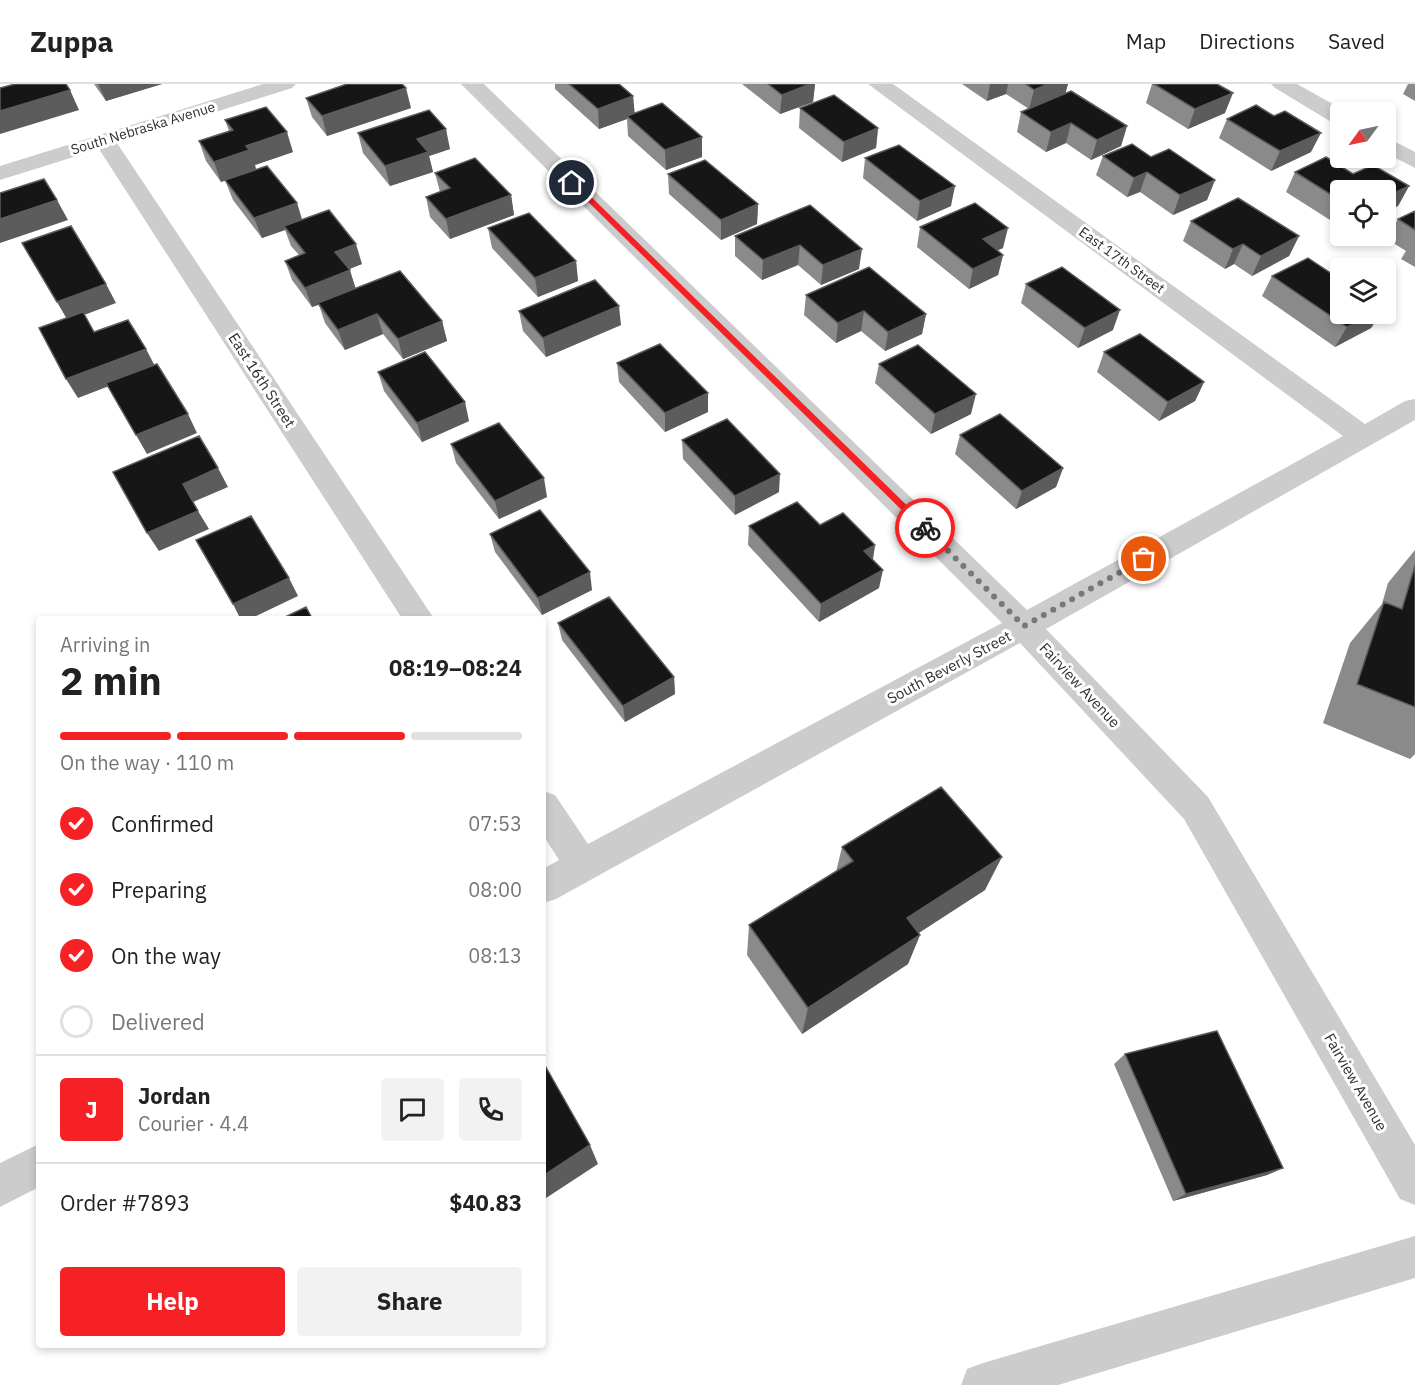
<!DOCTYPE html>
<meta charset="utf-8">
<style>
body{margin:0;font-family:"IBM Plex Sans",sans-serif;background:#f2f2f2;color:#222;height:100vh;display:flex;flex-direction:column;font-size:22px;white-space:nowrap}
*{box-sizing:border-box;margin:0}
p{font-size:20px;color:#767676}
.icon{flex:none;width:33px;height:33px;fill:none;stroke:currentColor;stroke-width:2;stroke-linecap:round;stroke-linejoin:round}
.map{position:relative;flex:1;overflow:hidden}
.panel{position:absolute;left:36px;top:532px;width:510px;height:732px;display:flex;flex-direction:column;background:#fff;border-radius:6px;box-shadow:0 3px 9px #0003}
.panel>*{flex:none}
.needle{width:39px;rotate:237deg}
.controls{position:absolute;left:1330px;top:18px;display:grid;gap:12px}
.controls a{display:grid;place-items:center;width:66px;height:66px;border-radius:6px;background:#fff;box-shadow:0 3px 9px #0003;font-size:30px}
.pin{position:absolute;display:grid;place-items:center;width:51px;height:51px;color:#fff;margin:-26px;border:3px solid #fff;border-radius:50%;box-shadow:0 2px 6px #0007}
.courier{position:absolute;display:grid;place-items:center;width:60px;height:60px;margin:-30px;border:4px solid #f52124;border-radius:50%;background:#fff;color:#222;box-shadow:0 2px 8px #0007}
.summary em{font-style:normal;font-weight:700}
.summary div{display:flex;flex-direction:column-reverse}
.summary{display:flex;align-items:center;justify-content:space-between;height:102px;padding:0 24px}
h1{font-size:39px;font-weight:700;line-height:45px}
.bar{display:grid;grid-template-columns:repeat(4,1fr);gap:9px 6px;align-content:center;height:72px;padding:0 24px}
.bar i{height:8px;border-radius:4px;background:#e0e0e0}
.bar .selected{background:#f52124}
.bar p{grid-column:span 4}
.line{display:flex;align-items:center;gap:15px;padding:0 24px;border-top:2px solid #e0e0e0}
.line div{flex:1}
.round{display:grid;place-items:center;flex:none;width:63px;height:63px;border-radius:6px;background:#f2f2f2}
ol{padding:0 24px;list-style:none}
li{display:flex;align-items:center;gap:18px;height:66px}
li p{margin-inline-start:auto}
li .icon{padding:6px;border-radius:50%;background:#f52124;color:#fff;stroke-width:4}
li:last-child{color:#767676}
li i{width:33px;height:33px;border:3px solid #e0e0e0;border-radius:50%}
.primary-button{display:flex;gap:12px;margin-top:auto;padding:12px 24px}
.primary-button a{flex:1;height:69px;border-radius:6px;background:#f52124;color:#fff;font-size:24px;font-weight:700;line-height:69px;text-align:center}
.primary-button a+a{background:#f2f2f2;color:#222}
header{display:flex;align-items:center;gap:36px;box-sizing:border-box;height:84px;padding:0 30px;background:#fff;border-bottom:2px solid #e0e0e0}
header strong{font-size:28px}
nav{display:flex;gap:33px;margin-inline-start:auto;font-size:21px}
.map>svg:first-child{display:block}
</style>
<header>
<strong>Zuppa</strong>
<nav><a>Map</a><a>Directions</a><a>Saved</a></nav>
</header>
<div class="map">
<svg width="1415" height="1301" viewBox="0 0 1415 1301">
<rect width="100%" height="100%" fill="#fff"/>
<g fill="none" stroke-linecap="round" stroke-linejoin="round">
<path fill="#ccc" fill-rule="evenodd" d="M 263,0 L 296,0 L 292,4 L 117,59 L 435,536 L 403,536 L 99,65 L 0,96 L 0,82 Z
M 461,0 L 484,0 L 1027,526 L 1343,352 L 868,0 L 893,0 L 1365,340 L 1405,317 L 1415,315 L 1415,336 L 1046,545 L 1208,713 L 1415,1061 L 1415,1121 L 1400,1115 L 1184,735 L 1020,559 L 556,815 L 543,819 L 543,785 L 559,776 L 543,751 L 543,707 L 555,711 L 588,760 L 1002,539 Z
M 1271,0 L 1297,0 L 1347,28 L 1341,28 L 1341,40 L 1333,39 L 1275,4 Z
M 1386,53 L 1415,68 L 1415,84 L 1386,69 Z
M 39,1060 L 39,1103 L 0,1123 L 0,1079 Z
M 1415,1152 L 1415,1194 L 1058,1301 L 961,1301 L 967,1285 L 983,1279 Z"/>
</g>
<path fill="#8a8a8a" d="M 94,0 L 162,0 L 106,17 Z
M 555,0 L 619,0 L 633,12 L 634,29 L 702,53 L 702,73 L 666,86 L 628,52 L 627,35 L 599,45 L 555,5 Z
M 742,0 L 815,0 L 813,18 L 780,30 Z
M 962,0 L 1068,0 L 1065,9 L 1127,42 L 1121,62 L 1091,76 L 1066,59 L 1046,68 L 1017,48 L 1021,28 L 1029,25 L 1006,10 L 987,17 Z
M 1152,0 L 1217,0 L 1225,29 L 1188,45 L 1146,19 Z
M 1408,0 L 1415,0 L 1415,17 L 1403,10 Z
M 306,14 L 411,24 L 327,52 L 312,33 Z
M 800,24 L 878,44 L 876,64 L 842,78 L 799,44 Z
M 1227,35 L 1311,68 L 1271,87 L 1219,54 Z
M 225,36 L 293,68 L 255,81 L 256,86 L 297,119 L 302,136 L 362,180 L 349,185 L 356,205 L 442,237 L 447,257 L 403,275 L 383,250 L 345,266 L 325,239 L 319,221 L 312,223 L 292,196 L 285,177 L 299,171 L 291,162 L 285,146 L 262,154 L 233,116 L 225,96 L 221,98 L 206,77 L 199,57 L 229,47 Z
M 358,49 L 450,65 L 429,72 L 433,88 L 390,102 L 363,69 Z
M 1103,72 L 1151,73 L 1215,96 L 1207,116 L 1173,131 L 1140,108 L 1127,113 L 1096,91 Z
M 1326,73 L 1353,90 L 1373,81 L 1409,102 L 1398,122 L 1386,127 L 1386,106 L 1341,106 L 1341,143 L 1286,108 L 1295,88 Z
M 865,75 L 951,122 L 917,137 L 863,94 Z
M 435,89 L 511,111 L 514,131 L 450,155 L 430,133 L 426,113 L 440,108 Z
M 668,90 L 758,120 L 757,140 L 721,156 L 669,110 Z
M 810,121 L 859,185 L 821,201 L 798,181 L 762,196 L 735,172 L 735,152 Z
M 1415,127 L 1415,183 L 1401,175 L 1406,167 L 1387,155 L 1398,135 Z
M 1191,137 L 1299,152 L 1289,172 L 1252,192 L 1234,180 L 1225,185 L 1183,157 Z
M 920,143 L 1003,164 L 998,166 L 1003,171 L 998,191 L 969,205 L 917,163 Z
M 488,144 L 576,177 L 578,197 L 538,213 L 492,164 Z
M 1272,192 L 1341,230 L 1380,230 L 1371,244 L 1335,263 L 1262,212 Z
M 1026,200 L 1113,246 L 1078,264 L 1021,219 Z
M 806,211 L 926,230 L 922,250 L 885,267 L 861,247 L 836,259 L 804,231 Z
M 519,227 L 621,241 L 546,273 L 523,247 Z
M 1104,268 L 1204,298 L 1195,317 L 1159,337 L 1097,288 Z
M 617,279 L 708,309 L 708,328 L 665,348 L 619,298 Z
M 879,280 L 971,330 L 931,350 L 875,299 Z
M 378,288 L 469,337 L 422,358 L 384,307 Z
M 960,351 L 1063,384 L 1056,403 L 1016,425 L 955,370 Z
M 682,356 L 779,408 L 735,431 L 683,375 Z
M 451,360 L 547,413 L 499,435 L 456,379 Z
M 820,441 L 875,461 L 873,476 L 879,504 L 819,538 L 748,461 L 749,442 Z
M 490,450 L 592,506 L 542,531 L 495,468 Z
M 1415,466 L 1415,670 L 1410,675 L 1323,639 L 1350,559 L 1382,520 L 1388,499 Z
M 558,539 L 674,593 L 675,610 L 625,638 L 562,556 Z
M 842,763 L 985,806 L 919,849 L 920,851 L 908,880 L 802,950 L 747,871 L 749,841 L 836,788 Z
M 1125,970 L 1283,1084 L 1267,1091 L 1173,1117 L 1114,980 Z"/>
<path fill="#5c5c5c" d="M 98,0 L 162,0 L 106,17 Z
M 810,0 L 815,0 L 813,18 L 780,30 L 782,11 Z
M 990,0 L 1008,0 L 1006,10 L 987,17 Z
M 1048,0 L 1068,0 L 1065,11 L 1029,25 L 1034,6 Z
M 406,4 L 411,24 L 327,52 L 322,32 Z
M 70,6 L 79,26 L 0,50 L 0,27 Z
M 1233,9 L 1225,29 L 1188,45 L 1195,25 Z
M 633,12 L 635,32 L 627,32 L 627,35 L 599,45 L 598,25 Z
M 1071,39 L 1066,59 L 1046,68 L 1051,48 Z
M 1127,42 L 1121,62 L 1091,76 L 1097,56 Z
M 878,44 L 876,64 L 842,78 L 844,58 Z
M 446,45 L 450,65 L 429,72 L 433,88 L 390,102 L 385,82 L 417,55 Z
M 287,48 L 293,68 L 255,81 L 256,86 L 221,98 L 214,78 L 246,62 Z
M 1321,49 L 1311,68 L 1271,87 L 1280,67 Z
M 702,53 L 702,73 L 666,86 L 665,66 Z
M 1147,88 L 1140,108 L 1127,113 L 1134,94 Z
M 1215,96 L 1207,116 L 1173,131 L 1180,111 Z
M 955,102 L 951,122 L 917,137 L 920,117 Z
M 1409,102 L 1398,122 L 1386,127 L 1386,113 Z
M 511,111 L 514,131 L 450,155 L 446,135 Z
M 57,116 L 68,136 L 0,159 L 0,135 Z
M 297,119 L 303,139 L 284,142 L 285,146 L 262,154 L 254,134 Z
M 758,120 L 757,140 L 721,156 L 721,136 Z
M 1008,144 L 1003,164 L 978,175 L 983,155 Z
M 1299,152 L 1289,172 L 1252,192 L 1261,172 Z
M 356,160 L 362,180 L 342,188 L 335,168 Z
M 1243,160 L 1234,180 L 1225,185 L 1233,165 Z
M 800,161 L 798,181 L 762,196 L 763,176 Z
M 862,165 L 859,185 L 821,201 L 823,181 Z
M 1003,171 L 998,191 L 969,205 L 973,185 Z
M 576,177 L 578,197 L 538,213 L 535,194 Z
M 350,186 L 356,206 L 312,223 L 305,204 Z
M 106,200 L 116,219 L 68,237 L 57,218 Z
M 619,222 L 621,241 L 546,273 L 543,254 Z
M 1120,226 L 1113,246 L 1078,264 L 1085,244 Z
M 864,227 L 861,247 L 836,259 L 838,239 Z
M 377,230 L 383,250 L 345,266 L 338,246 Z
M 926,230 L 922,250 L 885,267 L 888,248 Z
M 1373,230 L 1380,230 L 1371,244 L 1335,263 L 1347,243 Z
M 442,237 L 447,257 L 403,275 L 398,255 Z
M 146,265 L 156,284 L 78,314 L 66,295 Z
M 1204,298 L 1195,317 L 1159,337 L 1168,318 Z
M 708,309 L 708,328 L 665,348 L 665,329 Z
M 976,310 L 971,330 L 931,350 L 935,330 Z
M 465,318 L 469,337 L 422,358 L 417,339 Z
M 188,330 L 197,349 L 147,370 L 136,351 Z
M 218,384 L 228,403 L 193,418 L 183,400 Z
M 1063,384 L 1056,403 L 1016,425 L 1022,407 Z
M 780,390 L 779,408 L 735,431 L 735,412 Z
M 544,394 L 547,413 L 499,435 L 495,417 Z
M 198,427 L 209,445 L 159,467 L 147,449 Z
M 875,461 L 872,479 L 864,467 Z
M 883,486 L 879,504 L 819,538 L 821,520 Z
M 590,488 L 592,506 L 542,531 L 538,514 Z
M 289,494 L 298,512 L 248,536 L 241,536 L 233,520 Z
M 674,593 L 675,610 L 625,638 L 623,622 Z
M 1002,773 L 985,806 L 895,864 L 907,834 Z
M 920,851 L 908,880 L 802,950 L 808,924 Z
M 590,1061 L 598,1080 L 543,1116 L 543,1092 Z
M 1283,1084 L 1267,1091 L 1173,1117 L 1186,1110 Z"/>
<path fill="#161616" stroke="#5c5c5c" stroke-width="1.5" d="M 15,0 L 66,0 L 70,6 L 0,27 L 0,4 Z
M 347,0 L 402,0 L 406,4 L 322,32 L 306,14 Z
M 569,0 L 619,0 L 633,12 L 598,25 Z
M 768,0 L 810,0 L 782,11 Z
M 1026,0 L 1048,0 L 1034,6 Z
M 1154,0 L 1217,0 L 1233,9 L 1195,25 Z
M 1071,7 L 1127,42 L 1097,56 L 1071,39 L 1051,48 L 1021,28 Z
M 834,11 L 878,44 L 844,58 L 800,24 Z
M 662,19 L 702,53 L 665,66 L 627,32 Z
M 1256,21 L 1274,32 L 1285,27 L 1321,49 L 1280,67 L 1227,35 Z
M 266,23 L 287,48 L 246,62 L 249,66 L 214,78 L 199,57 L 233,46 L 225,36 Z
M 429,26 L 446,45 L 417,55 L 428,68 L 385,82 L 358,49 Z
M 1132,60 L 1151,73 L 1169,65 L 1215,96 L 1180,111 L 1147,88 L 1134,94 L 1103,72 Z
M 899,61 L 955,102 L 920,117 L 865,74 Z
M 1326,73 L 1353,90 L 1373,81 L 1409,102 L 1386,113 L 1386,106 L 1341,106 L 1341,117 L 1295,88 Z
M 475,74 L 511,111 L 446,135 L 426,113 L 450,104 L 435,89 Z
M 705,76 L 758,120 L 721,136 L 668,90 Z
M 267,82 L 297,119 L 254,134 L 225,96 Z
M 44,95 L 57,116 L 0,135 L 0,109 Z
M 1238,114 L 1299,152 L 1261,172 L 1243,160 L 1233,165 L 1191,137 Z
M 975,119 L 1008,144 L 983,155 L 1003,171 L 973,185 L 920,143 Z
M 810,121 L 862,165 L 823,181 L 800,161 L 763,176 L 735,152 Z
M 329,126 L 356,160 L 335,168 L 350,186 L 305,204 L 285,177 L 305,169 L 284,142 Z
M 1415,127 L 1415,146 L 1398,135 Z
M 529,129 L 576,177 L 535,194 L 488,144 Z
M 71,142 L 106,200 L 57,218 L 22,159 Z
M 1308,174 L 1341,196 L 1341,230 L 1373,230 L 1347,243 L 1272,192 Z
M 869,183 L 926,230 L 888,248 L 864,227 L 838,239 L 806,211 Z
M 1062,183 L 1120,226 L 1085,244 L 1026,200 Z
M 400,187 L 442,237 L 398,255 L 377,230 L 338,246 L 318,219 Z
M 595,196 L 619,222 L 543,254 L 519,227 Z
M 83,228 L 94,248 L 128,236 L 146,265 L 66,295 L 39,244 Z
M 1140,250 L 1204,298 L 1168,318 L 1104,268 Z
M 660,260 L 708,309 L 665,329 L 617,279 Z
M 918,261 L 976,310 L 935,330 L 879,280 Z
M 425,268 L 465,318 L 417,339 L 378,288 Z
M 157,280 L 188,330 L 136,351 L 106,299 Z
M 1000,330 L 1063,384 L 1022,407 L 960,351 Z
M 727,335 L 780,390 L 735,412 L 682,356 Z
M 499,339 L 544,394 L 495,417 L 451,360 Z
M 199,352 L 218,384 L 183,400 L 198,427 L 147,449 L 113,388 Z
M 797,418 L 820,441 L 843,429 L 875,461 L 864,467 L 883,486 L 821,520 L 749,442 Z
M 540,426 L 590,488 L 538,514 L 490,450 Z
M 251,432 L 289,494 L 233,520 L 196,456 Z
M 1415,481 L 1415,623 L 1357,600 L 1384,518 L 1402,525 Z
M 609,513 L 674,593 L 623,622 L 558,539 Z
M 306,523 L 313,536 L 279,536 Z
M 941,703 L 1002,773 L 907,834 L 920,851 L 808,924 L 749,841 L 853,777 L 842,763 Z
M 1217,947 L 1283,1084 L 1186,1110 L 1125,970 Z
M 543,978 L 590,1061 L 543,1092 Z"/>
<path fill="#f52124" d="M 570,97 L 575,97 L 928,442 L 928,446 L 922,446 L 570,100 Z"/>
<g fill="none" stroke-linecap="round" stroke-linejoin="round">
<path stroke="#787878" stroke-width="6" stroke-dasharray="0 10.8" d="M 925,444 L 1024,542 L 1144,475"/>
</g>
<g text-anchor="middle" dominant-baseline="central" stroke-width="6" stroke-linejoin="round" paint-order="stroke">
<g font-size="14" fill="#2f2f2f" stroke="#fff">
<text transform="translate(143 44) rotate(-17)">South Nebraska Avenue</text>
<text transform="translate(1122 176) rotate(36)">East 17th Street</text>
</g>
<g font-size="15" fill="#2f2f2f" stroke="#fff">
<text transform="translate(262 296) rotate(57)">East 16th Street</text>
<text transform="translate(949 583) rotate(-28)">South Beverly Street</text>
<text transform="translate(1080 601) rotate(47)">Fairview Avenue</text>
<text transform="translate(1356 998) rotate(60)">Fairview Avenue</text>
</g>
</g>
</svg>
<div class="controls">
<a><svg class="needle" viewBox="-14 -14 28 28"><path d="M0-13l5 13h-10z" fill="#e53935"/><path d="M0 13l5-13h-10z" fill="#767676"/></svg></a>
<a><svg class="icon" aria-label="locate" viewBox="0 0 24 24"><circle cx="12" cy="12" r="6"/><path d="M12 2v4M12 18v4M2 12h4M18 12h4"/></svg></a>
<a><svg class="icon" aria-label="layers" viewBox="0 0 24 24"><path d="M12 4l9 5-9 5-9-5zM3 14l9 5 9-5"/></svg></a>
</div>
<div class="pin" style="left:1144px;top:475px;background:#ea580c"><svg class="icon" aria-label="bag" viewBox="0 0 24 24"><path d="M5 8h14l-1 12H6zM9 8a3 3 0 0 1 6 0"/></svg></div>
<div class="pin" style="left:572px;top:99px;background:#1f2937"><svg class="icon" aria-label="home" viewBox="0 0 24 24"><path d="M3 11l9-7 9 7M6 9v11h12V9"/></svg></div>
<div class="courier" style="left:925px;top:444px"><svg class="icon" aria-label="bike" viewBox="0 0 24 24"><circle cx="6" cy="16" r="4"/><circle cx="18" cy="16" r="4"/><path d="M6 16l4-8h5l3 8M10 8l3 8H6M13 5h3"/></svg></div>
<section class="panel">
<div class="summary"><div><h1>2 min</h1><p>Arriving in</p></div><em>08:19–08:24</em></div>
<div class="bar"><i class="selected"></i><i class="selected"></i><i class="selected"></i><i></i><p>On the way · 110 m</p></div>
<ol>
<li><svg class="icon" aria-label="check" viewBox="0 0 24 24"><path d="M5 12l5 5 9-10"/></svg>Confirmed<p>07:53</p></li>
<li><svg class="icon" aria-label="check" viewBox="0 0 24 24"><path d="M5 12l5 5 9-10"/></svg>Preparing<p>08:00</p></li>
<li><svg class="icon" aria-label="check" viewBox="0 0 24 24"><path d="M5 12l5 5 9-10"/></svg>On the way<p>08:13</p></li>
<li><i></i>Delivered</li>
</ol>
<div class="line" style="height:108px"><b class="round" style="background:#f52124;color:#fff">J</b><div><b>Jordan</b><p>Courier · 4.4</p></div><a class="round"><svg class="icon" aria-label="chat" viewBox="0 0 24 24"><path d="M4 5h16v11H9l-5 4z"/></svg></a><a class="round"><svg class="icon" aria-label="phone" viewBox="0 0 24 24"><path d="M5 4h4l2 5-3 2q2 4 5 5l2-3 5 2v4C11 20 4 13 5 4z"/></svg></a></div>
<div class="line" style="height:78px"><div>Order #7893</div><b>$40.83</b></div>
<div class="primary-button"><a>Help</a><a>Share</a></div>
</section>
</div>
